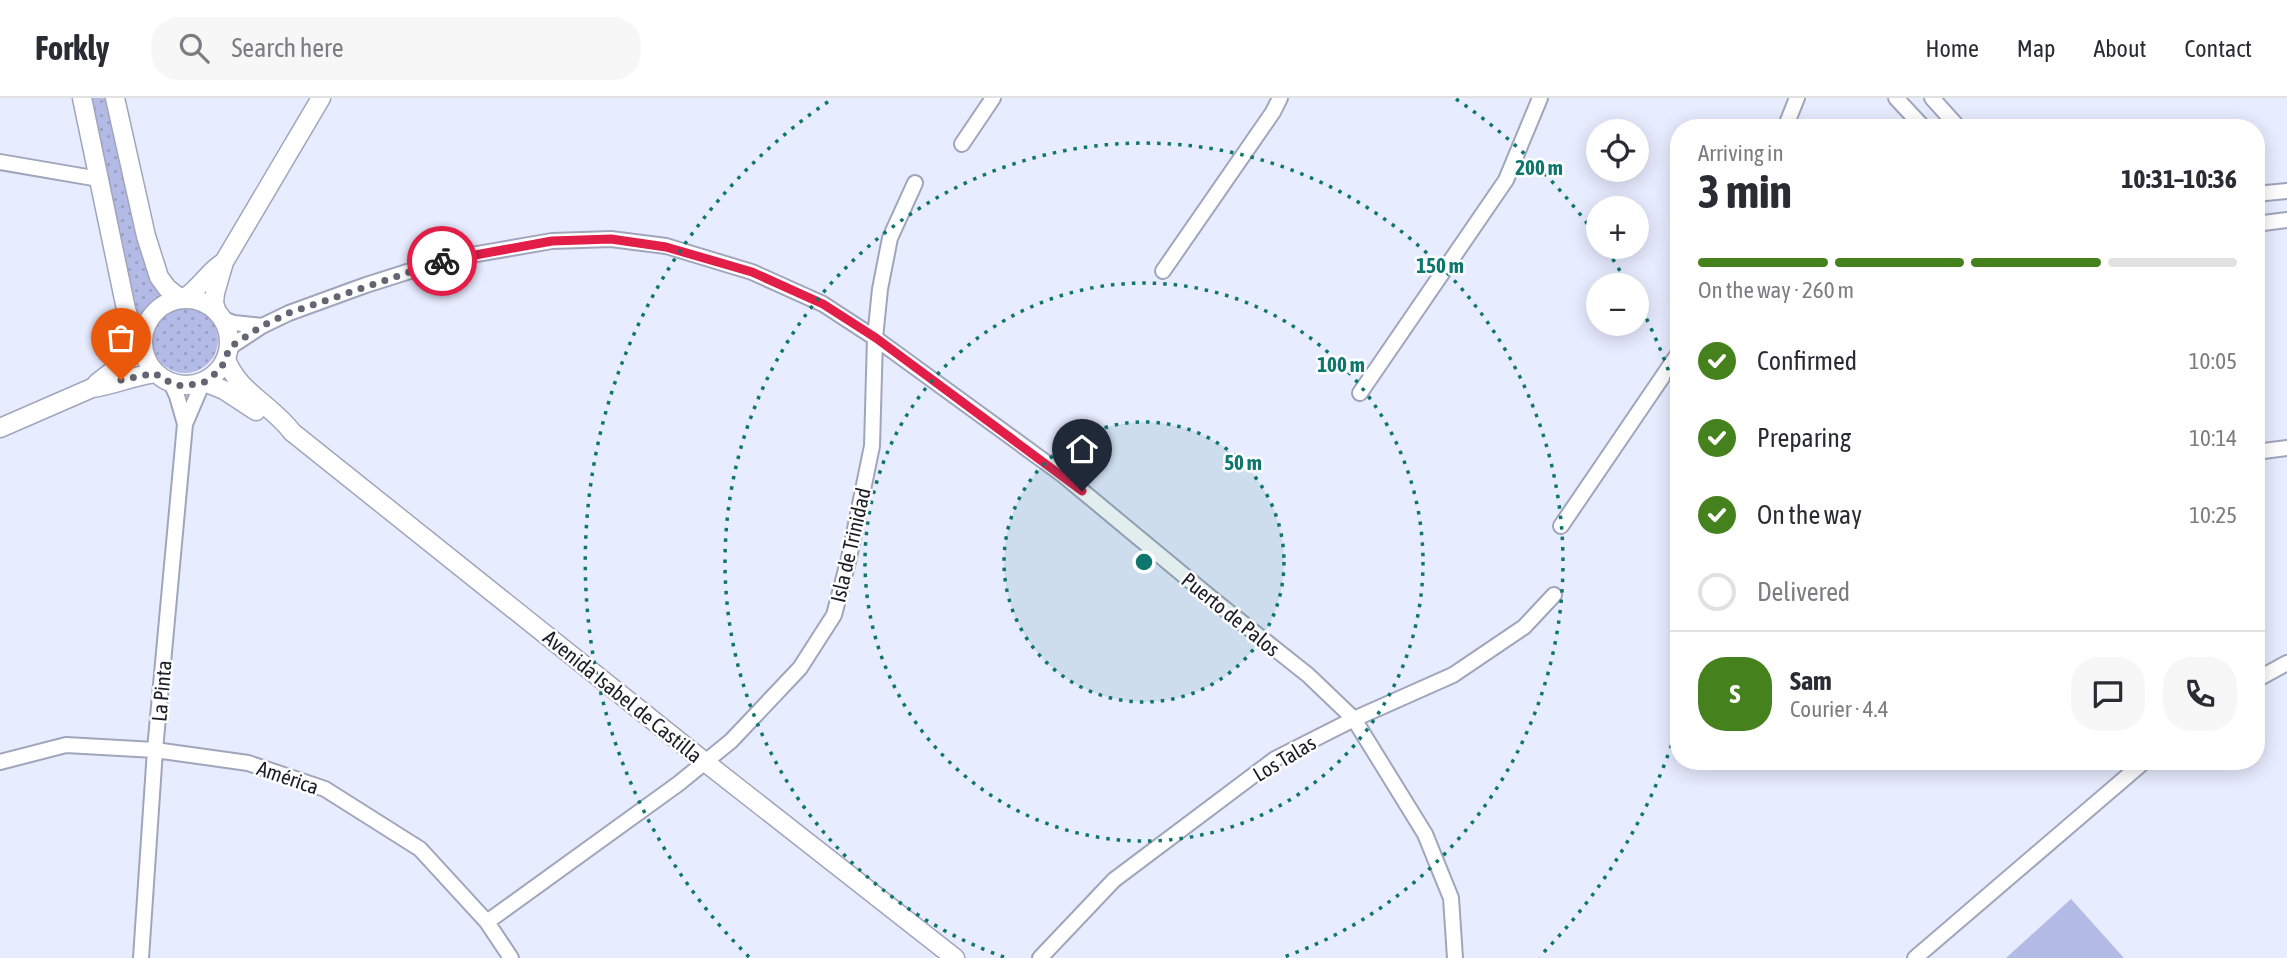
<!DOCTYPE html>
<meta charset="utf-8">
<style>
body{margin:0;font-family:"Asap Condensed",sans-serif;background:#f7f7f7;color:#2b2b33;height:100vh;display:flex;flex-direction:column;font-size:26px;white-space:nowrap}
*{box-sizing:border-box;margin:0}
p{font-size:23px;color:#7c7c81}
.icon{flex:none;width:38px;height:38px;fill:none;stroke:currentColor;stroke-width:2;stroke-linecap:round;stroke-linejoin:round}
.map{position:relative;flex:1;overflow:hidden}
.side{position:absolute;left:1670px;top:21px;width:595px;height:651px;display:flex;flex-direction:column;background:#fff;border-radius:28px;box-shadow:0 4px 18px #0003}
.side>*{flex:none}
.buttons{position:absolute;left:1586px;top:21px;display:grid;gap:14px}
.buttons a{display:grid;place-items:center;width:63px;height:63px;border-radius:50%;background:#fff;box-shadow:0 4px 18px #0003;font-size:35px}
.pin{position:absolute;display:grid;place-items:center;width:60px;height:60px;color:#fff;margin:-72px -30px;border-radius:50% 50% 50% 0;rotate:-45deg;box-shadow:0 0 7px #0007}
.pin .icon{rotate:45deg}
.courier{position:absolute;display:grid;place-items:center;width:70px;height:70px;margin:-35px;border:5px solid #e11d48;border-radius:50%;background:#fff;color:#222;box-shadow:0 2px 9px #0007}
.summary em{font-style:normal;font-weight:700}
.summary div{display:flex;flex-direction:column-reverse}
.summary{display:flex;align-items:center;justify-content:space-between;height:119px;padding:0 28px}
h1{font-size:46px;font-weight:700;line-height:52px}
.bar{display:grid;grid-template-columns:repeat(4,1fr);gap:10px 7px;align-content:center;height:84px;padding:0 28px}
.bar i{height:9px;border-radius:5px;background:#e1e1e2}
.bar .selected{background:#45811d}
.bar p{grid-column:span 4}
.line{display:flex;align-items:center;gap:18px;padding:0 28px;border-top:2px solid #e1e1e2}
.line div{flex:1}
.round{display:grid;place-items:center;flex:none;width:74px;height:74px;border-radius:28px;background:#f7f7f7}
ol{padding:0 28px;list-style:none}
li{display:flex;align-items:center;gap:21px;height:77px}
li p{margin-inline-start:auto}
li .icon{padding:7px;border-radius:50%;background:#45811d;color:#fff;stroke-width:4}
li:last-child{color:#7c7c81}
li i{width:38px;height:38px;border:4px solid #e1e1e2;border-radius:50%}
header{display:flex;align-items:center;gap:42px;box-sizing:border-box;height:98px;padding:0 35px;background:#fff;border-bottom:2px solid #e1e1e2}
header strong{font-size:33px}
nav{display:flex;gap:38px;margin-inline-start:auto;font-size:24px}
.search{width:490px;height:63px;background:#f7f7f7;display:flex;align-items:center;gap:18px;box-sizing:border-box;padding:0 24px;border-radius:28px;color:#7c7c81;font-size:26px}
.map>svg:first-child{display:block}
</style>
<header>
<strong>Forkly</strong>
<div class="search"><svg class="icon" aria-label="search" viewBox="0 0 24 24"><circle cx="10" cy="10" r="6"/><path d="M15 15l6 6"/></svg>Search here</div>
<nav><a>Home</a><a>Map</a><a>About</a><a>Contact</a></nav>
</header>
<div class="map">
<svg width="2287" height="860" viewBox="0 0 2287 860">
<defs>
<pattern id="grass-dots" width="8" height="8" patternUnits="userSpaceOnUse" patternTransform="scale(1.75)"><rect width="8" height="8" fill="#b3bae5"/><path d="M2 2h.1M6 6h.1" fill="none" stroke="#999fc4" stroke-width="1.8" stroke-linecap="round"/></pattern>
</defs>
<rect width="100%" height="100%" fill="#e8ecff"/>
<path fill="url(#grass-dots)" d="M 91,0 L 108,0 L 136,129 L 151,183 L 161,196 L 145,212 L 138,223 L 136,223 Z
M152 242a33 33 0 1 1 66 0a33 33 0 1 1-66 0Z"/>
<path fill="#b3bae5" d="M 2071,801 L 2124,860 L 2006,860 Z"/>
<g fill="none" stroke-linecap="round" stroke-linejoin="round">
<defs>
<path id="minor" d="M 1896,0 L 1924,30
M 1932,0 L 1959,30
M 1785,30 L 1797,0
M 962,46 L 993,0
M 0,64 L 99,81
M 2256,96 L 2287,93
M 2256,126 L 2287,122
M 1163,173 L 1273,14 L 1280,0
M 223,221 L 234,225 L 262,228
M 230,249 L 262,228 L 289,215 L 366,187 L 448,161 L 552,143 L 611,141 L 666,148 L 752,174 L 823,206 L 875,240 L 1063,377 L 1216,504 L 1308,577 L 1354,621 L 1425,736 L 1451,800 L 1455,860
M 171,285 L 177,298 L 185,326
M 1360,295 L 1506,82 L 1540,0
M 2256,354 L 2287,350
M 1561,428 L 1678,256
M 2256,582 L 2287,565
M 0,664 L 66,647 L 155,652 L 248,665 L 325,691 L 420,751 L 487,824 L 511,860
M 487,824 L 678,686 L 731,643 L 800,570 L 834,517 L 849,460 L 872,348 L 875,240 L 880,191 L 890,140 L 915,85
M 141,860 L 155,652 L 185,326 L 203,284
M 1040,860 L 1114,782 L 1275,661 L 1354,621 L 1453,577 L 1524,529 L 1554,497
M 1915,860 L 2145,663"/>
<path id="tertiary" d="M 82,0 L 126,211 L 130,224 L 142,242
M 115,0 L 146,138 L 159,179 L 167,190 L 181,201
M 184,200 C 200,191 208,173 224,164
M143 244a43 43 0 1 1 86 0a43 43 0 1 1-86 0Z
M 217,214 L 214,205 L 215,195 L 224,164 L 321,0
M 226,261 C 237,293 272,307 292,334 L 705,664 L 955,860
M 204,284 L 224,292 L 256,313
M 97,285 L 115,271 L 142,243
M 0,330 L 92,290 C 114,287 133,278 155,275"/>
</defs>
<use href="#minor" stroke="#a1a5bc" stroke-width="18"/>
<use href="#tertiary" stroke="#a1a5bc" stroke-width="21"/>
<use href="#minor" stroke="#fff" stroke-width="14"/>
<use href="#tertiary" stroke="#fff" stroke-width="18"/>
</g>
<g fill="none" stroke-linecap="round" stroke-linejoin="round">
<path stroke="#636572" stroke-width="7" stroke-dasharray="0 12.6" d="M 121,282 L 155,275 L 162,281 L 181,288 L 203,285 L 221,271 L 230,249 L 262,228 L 289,215 L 442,163"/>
<path stroke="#e11d48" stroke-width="9" d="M 442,163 L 552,143 L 611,141 L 666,149 L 752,174 L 823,206 L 876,240 L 1082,393"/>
</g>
<circle cx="1144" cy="464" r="140" fill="#0f766e" fill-opacity=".12"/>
<g fill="none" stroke="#0f766e" stroke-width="3.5" stroke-dasharray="3.5 7">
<circle cx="1144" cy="464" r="140"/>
<circle cx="1144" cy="464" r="279"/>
<path d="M1004 859A419 419 0 1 1 1284 859"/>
<path d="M1678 627A558 558 0 0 1 1539 859M749 859A558 558 0 0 1 832 1M1456 1A558 558 0 0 1 1595 136M1607 152A558 558 0 0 1 1627 185M1637 202A558 558 0 0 1 1678 301"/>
</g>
<g text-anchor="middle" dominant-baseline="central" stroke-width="5" stroke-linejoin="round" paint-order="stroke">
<g font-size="21" fill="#1c1d26" stroke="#fff">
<text transform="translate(850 447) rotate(-77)">Isla de Trinidad</text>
<text transform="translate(1231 516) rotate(39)">Puerto de Palos</text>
<text transform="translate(161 593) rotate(-85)">La Pinta</text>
<text transform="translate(623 598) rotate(39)">Avenida Isabel de Castilla</text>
<text transform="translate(1284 660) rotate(-31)">Los Talas</text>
<text transform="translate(288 679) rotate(19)">América</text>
</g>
</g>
<circle cx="1144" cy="464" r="10" fill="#0f766e" stroke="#fff" stroke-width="3.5"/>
<g font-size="21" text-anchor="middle" font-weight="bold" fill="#0f766e" stroke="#fff" stroke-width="5" stroke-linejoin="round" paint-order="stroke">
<text x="1539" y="77">200 m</text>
<text x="1440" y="175">150 m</text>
<text x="1341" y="274">100 m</text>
<text x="1243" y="372">50 m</text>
</g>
</svg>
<div class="buttons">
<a><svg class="icon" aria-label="locate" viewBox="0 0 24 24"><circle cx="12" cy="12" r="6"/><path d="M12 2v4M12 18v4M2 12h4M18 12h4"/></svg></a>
<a>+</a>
<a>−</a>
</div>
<div class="pin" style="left:121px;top:282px;background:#ea580c"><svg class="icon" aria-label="bag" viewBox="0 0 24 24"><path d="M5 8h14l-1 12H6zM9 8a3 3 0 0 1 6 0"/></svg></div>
<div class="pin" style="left:1082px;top:393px;background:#1f2937"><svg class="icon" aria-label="home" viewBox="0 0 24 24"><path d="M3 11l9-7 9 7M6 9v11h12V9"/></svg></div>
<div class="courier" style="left:442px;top:163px"><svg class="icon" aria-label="bike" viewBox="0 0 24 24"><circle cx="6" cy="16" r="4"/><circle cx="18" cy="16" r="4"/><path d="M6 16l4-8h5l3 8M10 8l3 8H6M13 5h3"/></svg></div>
<section class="side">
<div class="summary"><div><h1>3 min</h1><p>Arriving in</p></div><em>10:31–10:36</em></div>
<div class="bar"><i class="selected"></i><i class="selected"></i><i class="selected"></i><i></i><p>On the way · 260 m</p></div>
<ol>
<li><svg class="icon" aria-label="check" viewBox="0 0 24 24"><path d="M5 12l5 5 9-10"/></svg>Confirmed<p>10:05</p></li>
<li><svg class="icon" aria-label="check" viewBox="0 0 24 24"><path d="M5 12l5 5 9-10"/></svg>Preparing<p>10:14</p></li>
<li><svg class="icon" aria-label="check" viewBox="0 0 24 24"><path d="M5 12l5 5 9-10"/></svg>On the way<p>10:25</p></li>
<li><i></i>Delivered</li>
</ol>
<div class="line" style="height:126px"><b class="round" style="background:#45811d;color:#fff">S</b><div><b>Sam</b><p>Courier · 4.4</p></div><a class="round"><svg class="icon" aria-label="chat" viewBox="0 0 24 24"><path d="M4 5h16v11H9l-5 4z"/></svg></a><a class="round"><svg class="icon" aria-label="phone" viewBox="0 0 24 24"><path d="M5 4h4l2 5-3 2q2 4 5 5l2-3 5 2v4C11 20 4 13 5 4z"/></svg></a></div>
</section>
</div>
